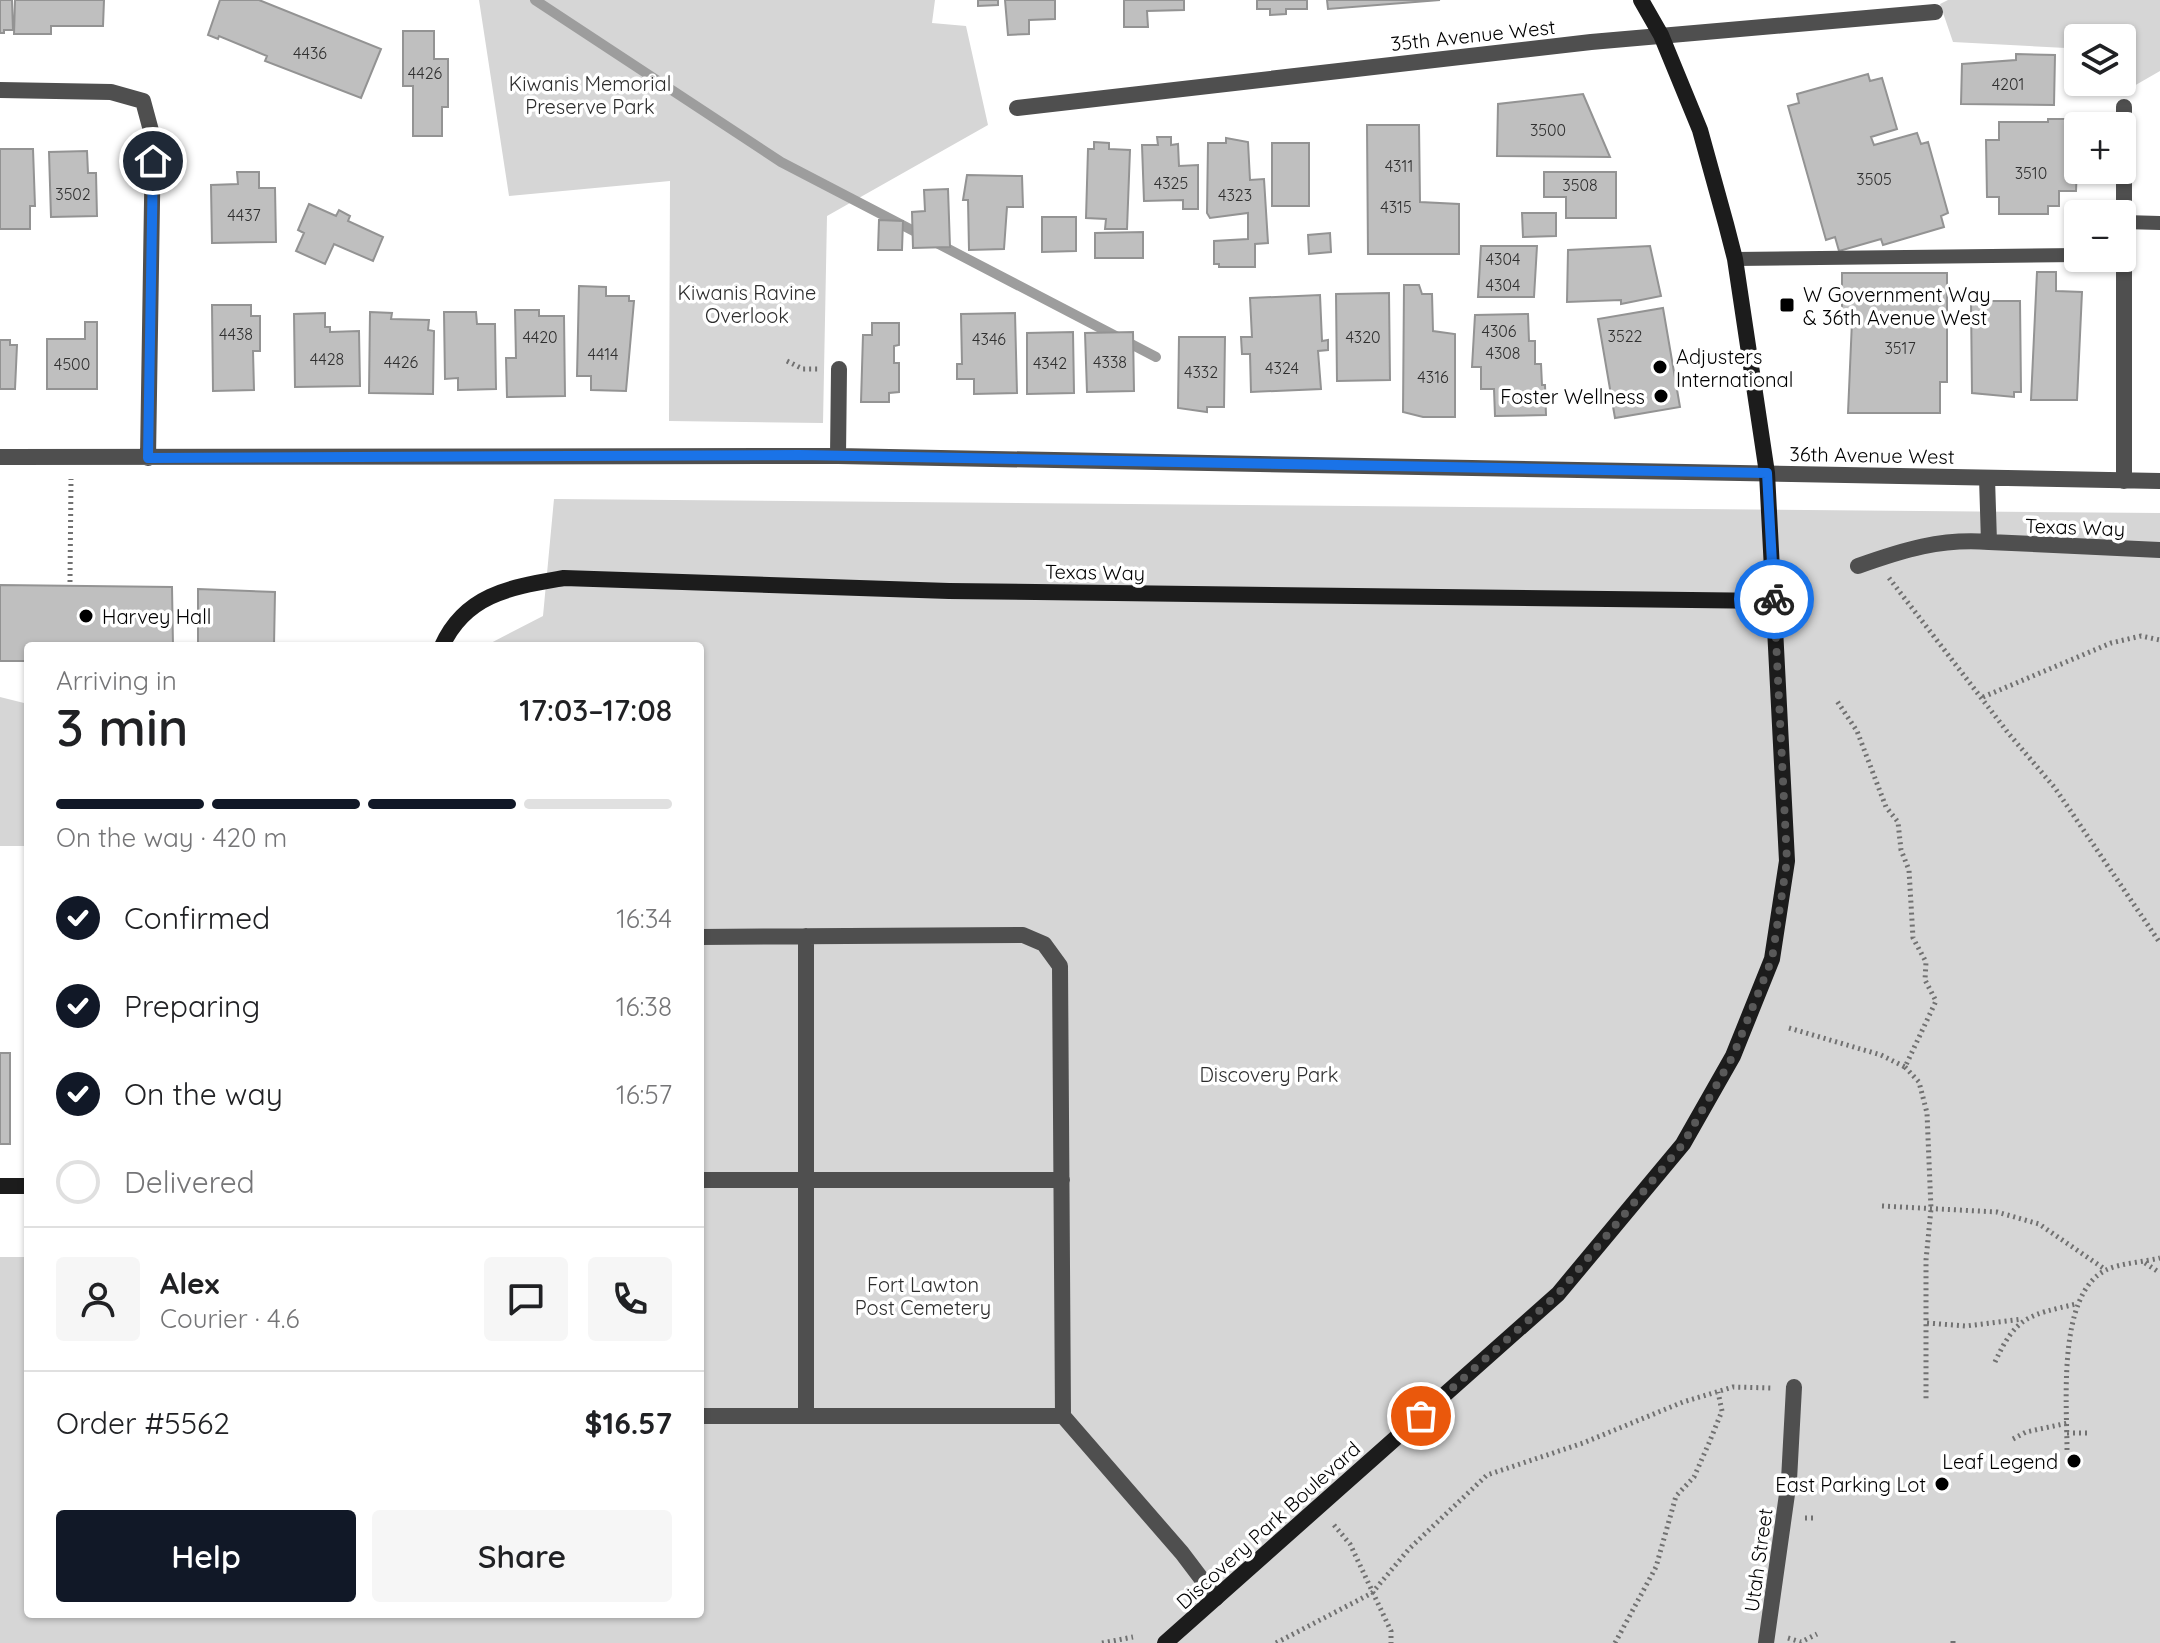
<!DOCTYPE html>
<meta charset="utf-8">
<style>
body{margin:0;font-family:Quicksand,sans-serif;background:#f6f6f6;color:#202124;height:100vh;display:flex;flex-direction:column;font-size:30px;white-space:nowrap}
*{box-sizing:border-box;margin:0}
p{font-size:26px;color:#757577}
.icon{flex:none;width:44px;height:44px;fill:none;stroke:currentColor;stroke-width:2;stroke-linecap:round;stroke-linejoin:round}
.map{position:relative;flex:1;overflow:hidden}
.drawer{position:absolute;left:24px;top:642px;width:680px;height:976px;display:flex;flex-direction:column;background:#fff;border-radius:8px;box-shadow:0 2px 6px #0004}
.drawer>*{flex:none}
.fabs{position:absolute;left:2064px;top:24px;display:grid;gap:16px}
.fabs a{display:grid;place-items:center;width:72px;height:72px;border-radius:8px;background:#fff;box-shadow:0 2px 6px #0004;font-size:40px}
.pin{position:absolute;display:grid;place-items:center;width:68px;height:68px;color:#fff;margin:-34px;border:4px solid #fff;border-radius:50%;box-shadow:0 2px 8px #0007}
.courier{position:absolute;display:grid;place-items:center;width:80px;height:80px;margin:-40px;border:6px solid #1a73e8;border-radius:50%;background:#fff;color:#222;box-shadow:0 2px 10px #0007}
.headline em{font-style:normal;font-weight:600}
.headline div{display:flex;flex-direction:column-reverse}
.headline{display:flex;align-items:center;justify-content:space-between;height:136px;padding:0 32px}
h1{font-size:52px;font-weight:600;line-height:60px}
.bar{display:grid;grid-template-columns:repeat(4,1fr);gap:12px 8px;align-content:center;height:96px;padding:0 32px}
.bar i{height:10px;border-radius:6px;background:#e0e0e0}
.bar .selected{background:#111827}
.bar p{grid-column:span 4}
.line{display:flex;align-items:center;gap:20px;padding:0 32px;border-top:2px solid #e0e0e0}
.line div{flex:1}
.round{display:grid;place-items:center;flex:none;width:84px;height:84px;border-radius:8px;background:#f6f6f6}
ol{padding:0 32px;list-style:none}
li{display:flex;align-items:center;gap:24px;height:88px}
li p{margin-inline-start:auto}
li .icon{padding:8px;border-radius:50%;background:#111827;color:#fff;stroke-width:4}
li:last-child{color:#757577}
li i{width:44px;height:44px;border:4px solid #e0e0e0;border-radius:50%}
.action{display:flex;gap:16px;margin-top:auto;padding:16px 32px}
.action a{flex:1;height:92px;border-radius:8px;background:#111827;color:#fff;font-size:32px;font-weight:600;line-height:92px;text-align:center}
.action a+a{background:#f6f6f6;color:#202124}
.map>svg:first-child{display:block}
</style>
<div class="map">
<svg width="2160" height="1643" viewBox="0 0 2160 1643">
<rect width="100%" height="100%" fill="#fff"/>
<path fill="#d6d6d6" d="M 479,0 L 935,0 L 932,23 L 966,26 L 988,125 L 827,216 L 823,423 L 669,421 L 670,181 L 509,196 Z
M 1948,0 L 2160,0 L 2160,71 L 2120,94 L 2106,82 L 2122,82 L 2122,38 L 2078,38 L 2078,58 L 2066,48 L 1953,42 L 1940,4 Z
M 554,499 L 2160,513 L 2160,1643 L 0,1643 L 0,1257 L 28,1257 L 28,1614 L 700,1614 L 700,646 L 485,646 L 543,616 Z
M 0,697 L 28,704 L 28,846 L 0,846 Z"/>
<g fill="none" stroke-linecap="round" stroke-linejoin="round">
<path stroke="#9d9d9d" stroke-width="10" d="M 535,0 L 781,162 L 1156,357"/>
</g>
<path fill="#bfbfbf" stroke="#939393" stroke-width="2" d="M 0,0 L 12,0 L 13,30 L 4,30 L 4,33 L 0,33 Z
M 15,0 L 104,0 L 103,26 L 51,26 L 51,34 L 14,34 Z
M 220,0 L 259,0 L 381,49 L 361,98 L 265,61 L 267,56 L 219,36 L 218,39 L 208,35 Z
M 978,0 L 998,0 L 998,5 L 978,6 Z
M 1005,0 L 1055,0 L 1055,19 L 1029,20 L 1029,34 L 1008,35 Z
M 1124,0 L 1184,0 L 1184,10 L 1147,11 L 1148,27 L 1124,27 Z
M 1257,0 L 1307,0 L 1307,9 L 1286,9 L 1286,14 L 1270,15 L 1270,9 L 1257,9 Z
M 1327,0 L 1440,0 L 1328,9 Z
M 403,31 L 434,31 L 434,59 L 448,59 L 448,107 L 442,107 L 442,136 L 413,136 L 413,86 L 403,86 Z
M 2016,54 L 2055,55 L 2054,105 L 1961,104 L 1962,64 L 2016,60 Z
M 1868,74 L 1870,81 L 1882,78 L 1897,129 L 1871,137 L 1874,145 L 1917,133 L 1921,144 L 1928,142 L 1948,213 L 1941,216 L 1944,227 L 1883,245 L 1881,239 L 1839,251 L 1835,237 L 1826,240 L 1788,106 L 1799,103 L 1797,94 Z
M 1583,94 L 1610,157 L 1497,156 L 1498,104 Z
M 2048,119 L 2079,119 L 2076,191 L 2059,191 L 2059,206 L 2048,206 L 2048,214 L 1999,214 L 1999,197 L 1987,197 L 1986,140 L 1999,140 L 1999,122 L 2048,122 Z
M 1367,125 L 1419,125 L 1420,202 L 1459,204 L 1459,254 L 1368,254 Z
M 1157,137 L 1171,137 L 1171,145 L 1178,144 L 1179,166 L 1198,165 L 1198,209 L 1183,209 L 1183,200 L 1144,201 L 1142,145 L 1158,145 Z
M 1226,138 L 1248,142 L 1250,180 L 1264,179 L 1268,243 L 1255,244 L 1255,267 L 1219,267 L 1219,264 L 1214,264 L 1214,241 L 1248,239 L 1248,213 L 1210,218 L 1207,213 L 1208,143 L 1226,143 Z
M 1094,142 L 1109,143 L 1109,149 L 1130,150 L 1127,229 L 1105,229 L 1106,219 L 1086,218 L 1088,149 L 1094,149 Z
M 1272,143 L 1309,143 L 1309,206 L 1272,206 Z
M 0,149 L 33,149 L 35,206 L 30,206 L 30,229 L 0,229 Z
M 87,151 L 88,173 L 96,173 L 97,216 L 51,217 L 49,152 Z
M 237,172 L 259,172 L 259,188 L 275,188 L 276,242 L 212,243 L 211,185 L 238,184 Z
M 1544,172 L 1616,172 L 1616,218 L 1566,218 L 1566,197 L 1544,197 Z
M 967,175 L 1022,176 L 1023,207 L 1007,207 L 1004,249 L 969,250 L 968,200 L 963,200 Z
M 948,189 L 950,247 L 913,248 L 912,212 L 925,211 L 924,190 Z
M 309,204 L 336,216 L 339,210 L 350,216 L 348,221 L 383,237 L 373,261 L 334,244 L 325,264 L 296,251 L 304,233 L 298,230 Z
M 1522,213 L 1556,213 L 1556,236 L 1523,237 Z
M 1042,217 L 1076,217 L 1076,251 L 1042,252 Z
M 879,220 L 903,221 L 902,250 L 878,250 Z
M 1143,232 L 1143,258 L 1095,258 L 1095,233 Z
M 1330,233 L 1331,252 L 1309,254 L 1308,235 Z
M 1481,246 L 1537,246 L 1534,297 L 1478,297 Z
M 1650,246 L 1661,296 L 1621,304 L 1621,300 L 1567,302 L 1568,250 Z
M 2037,272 L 2056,272 L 2056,291 L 2082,292 L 2077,400 L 2031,400 Z
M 1842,273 L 1947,273 L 1947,382 L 1940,382 L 1940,413 L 1848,413 L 1852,321 L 1842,321 Z
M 1404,285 L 1419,285 L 1422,294 L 1432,294 L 1433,331 L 1455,334 L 1455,417 L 1423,417 L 1403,412 Z
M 579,286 L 606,287 L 606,296 L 629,296 L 629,301 L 634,301 L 626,391 L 591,390 L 591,376 L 577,376 Z
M 1389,293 L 1390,380 L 1337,381 L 1336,294 Z
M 1320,295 L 1322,341 L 1328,340 L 1328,350 L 1318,351 L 1321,389 L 1251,392 L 1250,354 L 1242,354 L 1241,337 L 1252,337 L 1250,298 Z
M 1971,301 L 2020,301 L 2021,392 L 2014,392 L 2014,397 L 1972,393 Z
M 212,305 L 251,305 L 251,316 L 260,316 L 260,351 L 253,351 L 254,390 L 213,391 Z
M 1663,308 L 1680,407 L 1615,418 L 1598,319 Z
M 515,310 L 539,310 L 539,316 L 564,316 L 565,396 L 507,397 L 506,358 L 516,358 Z
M 370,312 L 392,313 L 391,319 L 429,320 L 428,330 L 434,331 L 433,394 L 369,393 Z
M 444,312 L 476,312 L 477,324 L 495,324 L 496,389 L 458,390 L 458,378 L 445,379 Z
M 325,313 L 325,327 L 330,327 L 330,332 L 359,331 L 360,386 L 295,387 L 294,314 Z
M 1015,313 L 1017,393 L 974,394 L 974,379 L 957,379 L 957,364 L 962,364 L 961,314 Z
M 1528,314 L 1529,341 L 1535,341 L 1535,364 L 1541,364 L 1542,385 L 1545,385 L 1546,415 L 1495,416 L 1494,389 L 1481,389 L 1481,367 L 1472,367 L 1475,315 Z
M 85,322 L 97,322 L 97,389 L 47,389 L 47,339 L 85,339 Z
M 872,323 L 899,323 L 899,345 L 894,346 L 894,363 L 899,363 L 899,392 L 889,393 L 889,402 L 861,402 L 863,335 L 872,335 Z
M 1073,332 L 1074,393 L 1027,394 L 1027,333 Z
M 1133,332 L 1134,391 L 1087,392 L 1085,333 Z
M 1179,337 L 1225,337 L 1224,407 L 1207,407 L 1207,412 L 1178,408 Z
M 0,340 L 10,340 L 10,345 L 17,345 L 15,389 L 0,389 Z
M 0,585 L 172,587 L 173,646 L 28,646 L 28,661 L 0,661 Z
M 198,589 L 275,592 L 274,646 L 198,646 Z
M 0,1053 L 10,1053 L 10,1144 L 0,1144 Z"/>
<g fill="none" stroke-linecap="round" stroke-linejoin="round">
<path stroke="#717171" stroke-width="5" stroke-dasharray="2 4" stroke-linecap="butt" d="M 787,361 L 803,369 L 818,369
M 1889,578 L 2009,734 L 2055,788 L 2160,943
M 70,582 L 71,479
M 1983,697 L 2111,643 L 2141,636 L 2160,640
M 1789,1028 L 1881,1055 L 1905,1067 L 1936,1001 L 1925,980 L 1926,962 L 1913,938 L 1909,870 L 1901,850 L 1898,822 L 1886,807 L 1857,731 L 1837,701
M 1905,1067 L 1919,1082 L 1927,1113 L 1931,1209 L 1926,1260 L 1926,1400
M 1882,1206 L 1997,1212 L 2039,1224 L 2106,1270
M 2145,1263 L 2160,1273
M 1927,1323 L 1966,1326 L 2022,1319
M 1995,1362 C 2016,1316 2029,1315 2076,1304
M 2067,1433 L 2090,1433
M 2013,1439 L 2026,1432 L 2068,1423
M 2067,1450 C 2067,1403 2057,1294 2106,1270 C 2121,1263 2143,1262 2160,1258
M 1805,1518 L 1816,1518
M 1334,1525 L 1350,1544 L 1391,1631 L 1391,1643
M 1788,1638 L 1801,1642 L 1817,1634
M 1953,1641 L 1953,1643
M 1102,1643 L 1133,1637
M 1276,1643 L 1372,1593 L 1409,1549 L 1487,1475 L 1583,1443 L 1683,1402 L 1733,1387 L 1772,1388
M 1615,1643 L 1656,1567 L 1676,1496 L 1694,1477 L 1709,1443 L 1722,1411 L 1718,1392"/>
<path stroke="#4f4f4f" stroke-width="14" d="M 2124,222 L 2160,223
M 1735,259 L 2078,255"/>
<path stroke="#4f4f4f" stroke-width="16" d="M 0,90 L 111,92 L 143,101 L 153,138 L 148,458
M 2124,107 L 2124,481
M 1017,108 L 1591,42 L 1935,12
M 838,456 L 839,369
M 0,457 L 838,456 L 2160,481
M 1987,478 L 1989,542 L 2160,550
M 1858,566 C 1903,550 1941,538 1989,542
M 806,936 L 806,1416
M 700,937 L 1023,935 L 1044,944 L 1060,966 L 1063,1416 L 1182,1553 L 1216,1598
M 700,1180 L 1062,1180
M 700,1416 L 1063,1416
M 1766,1643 L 1789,1480 L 1794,1387"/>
<path stroke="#1c1c1c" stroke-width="16" d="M 442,646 C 466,593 513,587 564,578 L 949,591 L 1774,601
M 0,1186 L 28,1186
M 1165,1643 L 1558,1294 L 1683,1144 L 1733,1056 L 1772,959 L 1787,861 L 1767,473 L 1735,259 L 1726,224 L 1700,130 L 1661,35 L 1641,0"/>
</g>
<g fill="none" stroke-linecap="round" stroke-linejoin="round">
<path stroke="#595959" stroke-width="8" stroke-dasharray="0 14.4" d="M 1421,1416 L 1558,1294 L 1683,1144 L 1733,1056 L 1772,959 L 1787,861 L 1774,599"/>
<path stroke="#1a73e8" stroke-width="10" d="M 153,161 L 148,458 L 799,455 L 1767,473 L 1774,599"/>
</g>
<g fill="#000" stroke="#fff" stroke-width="3">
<rect x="1779" y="297" width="16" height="16" rx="4"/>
<circle cx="1660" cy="367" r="8"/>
<circle cx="1661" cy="396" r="8"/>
<circle cx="86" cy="616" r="8"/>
<circle cx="2074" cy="1461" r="8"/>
<circle cx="1942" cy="1484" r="8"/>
</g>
<g text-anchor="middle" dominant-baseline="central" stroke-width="7" stroke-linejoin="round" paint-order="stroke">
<g font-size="16" fill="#303030">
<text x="310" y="53">4436</text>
<text x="425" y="73">4426</text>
<text x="2008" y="84">4201</text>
<text x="1548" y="130">3500</text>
<text x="1399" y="166">4311</text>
<text x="2031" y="173">3510</text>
<text x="1874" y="179">3505</text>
<text x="1171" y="183">4325</text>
<text x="1580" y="185">3508</text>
<text x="73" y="194">3502</text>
<text x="1235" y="195">4323</text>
<text x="1396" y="207">4315</text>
<text x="244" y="215">4437</text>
<text x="1503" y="259">4304</text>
<text x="1503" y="285">4304</text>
<text x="1499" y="331">4306</text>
<text x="236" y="334">4438</text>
<text x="1625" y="336">3522</text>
<text x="540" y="337">4420</text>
<text x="1363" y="337">4320</text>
<text x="989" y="339">4346</text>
<text x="1900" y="348">3517</text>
<text x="1503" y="353">4308</text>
<text x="603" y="354">4414</text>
<text x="327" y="359">4428</text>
<text x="401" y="362">4426</text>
<text x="1110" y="362">4338</text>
<text x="1050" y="363">4342</text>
<text x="72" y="364">4500</text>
<text x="1282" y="368">4324</text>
<text x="1201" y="372">4332</text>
<text x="1433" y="377">4316</text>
</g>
<g font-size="20" fill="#000" stroke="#fff">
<text transform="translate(1473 35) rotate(-6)">35th Avenue West</text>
<text transform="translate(1872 455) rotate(1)">36th Avenue West</text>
<text transform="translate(2075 527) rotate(2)">Texas Way</text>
<text transform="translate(1095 572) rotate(1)">Texas Way</text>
<text transform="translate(1268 1525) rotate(-42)">Discovery Park Boulevard</text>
<text transform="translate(1758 1560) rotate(-82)">Utah Street</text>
</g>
<g font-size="20" fill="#2d2d2d" stroke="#fff">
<text x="590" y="83">Kiwanis Memorial<tspan x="590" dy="23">Preserve Park</tspan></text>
<text x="747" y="292">Kiwanis Ravine<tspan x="747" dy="23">Overlook</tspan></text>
<text x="1269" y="1074">Discovery Park</text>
<text x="923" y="1284">Fort Lawton<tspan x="923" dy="23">Post Cemetery</tspan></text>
</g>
<g font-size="20" fill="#000" stroke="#fff" text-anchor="start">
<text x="1803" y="294">W Government Way<tspan x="1803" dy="23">&amp; 36th Avenue West</tspan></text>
<text x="1676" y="356">Adjusters<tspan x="1676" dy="23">International</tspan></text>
<text x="1645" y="396" text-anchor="end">Foster Wellness</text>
<text x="102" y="616">Harvey Hall</text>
<text x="2058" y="1461" text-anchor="end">Leaf Legend</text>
<text x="1926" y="1484" text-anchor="end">East Parking Lot</text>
</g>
</g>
</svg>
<div class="fabs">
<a><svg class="icon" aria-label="layers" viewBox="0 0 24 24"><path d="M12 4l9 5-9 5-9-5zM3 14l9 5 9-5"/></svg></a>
<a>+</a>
<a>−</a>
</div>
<div class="pin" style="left:1421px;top:1416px;background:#ea580c"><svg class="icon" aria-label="bag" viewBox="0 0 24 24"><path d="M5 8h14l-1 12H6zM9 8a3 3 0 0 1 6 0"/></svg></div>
<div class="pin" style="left:153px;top:161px;background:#1f2937"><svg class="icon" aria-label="home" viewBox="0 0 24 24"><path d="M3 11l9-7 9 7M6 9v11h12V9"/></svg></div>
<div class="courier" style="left:1774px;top:599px"><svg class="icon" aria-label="bike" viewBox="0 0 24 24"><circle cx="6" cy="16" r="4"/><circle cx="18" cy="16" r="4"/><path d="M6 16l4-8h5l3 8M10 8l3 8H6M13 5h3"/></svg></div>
<section class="drawer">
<div class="headline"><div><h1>3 min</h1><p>Arriving in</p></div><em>17:03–17:08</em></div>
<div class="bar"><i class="selected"></i><i class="selected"></i><i class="selected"></i><i></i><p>On the way · 420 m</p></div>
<ol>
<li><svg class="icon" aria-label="check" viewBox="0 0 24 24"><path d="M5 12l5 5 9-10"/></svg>Confirmed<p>16:34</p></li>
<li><svg class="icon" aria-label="check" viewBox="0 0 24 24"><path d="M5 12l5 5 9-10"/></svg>Preparing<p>16:38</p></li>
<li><svg class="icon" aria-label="check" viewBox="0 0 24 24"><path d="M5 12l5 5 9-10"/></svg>On the way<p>16:57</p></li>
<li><i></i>Delivered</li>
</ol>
<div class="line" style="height:144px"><a class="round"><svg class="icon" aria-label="person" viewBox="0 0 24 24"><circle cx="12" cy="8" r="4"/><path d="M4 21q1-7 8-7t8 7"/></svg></a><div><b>Alex</b><p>Courier · 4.6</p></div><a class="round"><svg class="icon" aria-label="chat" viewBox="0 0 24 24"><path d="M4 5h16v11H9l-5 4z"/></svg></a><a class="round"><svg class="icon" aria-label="phone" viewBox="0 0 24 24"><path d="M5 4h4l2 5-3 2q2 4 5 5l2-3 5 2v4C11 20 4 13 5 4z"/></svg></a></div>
<div class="line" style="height:104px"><div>Order #5562</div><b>$16.57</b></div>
<div class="action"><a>Help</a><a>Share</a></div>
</section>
</div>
